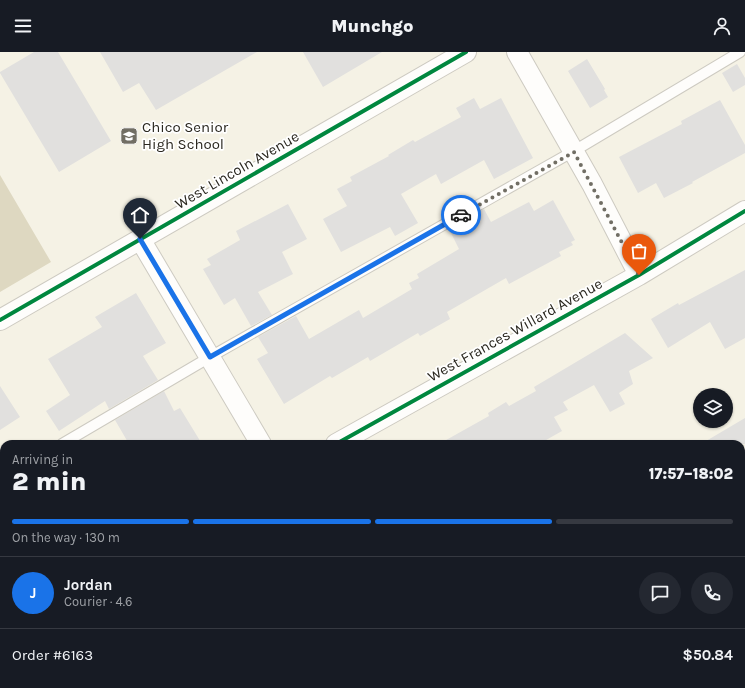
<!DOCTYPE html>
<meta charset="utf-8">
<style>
body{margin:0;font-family:Karla,sans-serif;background:#242831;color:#f1f3f6;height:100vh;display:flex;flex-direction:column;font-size:15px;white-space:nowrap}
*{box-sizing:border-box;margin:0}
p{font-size:13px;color:#9ea1a6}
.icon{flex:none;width:22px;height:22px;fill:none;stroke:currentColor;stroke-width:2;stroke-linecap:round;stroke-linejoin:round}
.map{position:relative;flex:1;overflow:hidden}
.sheet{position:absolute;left:0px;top:388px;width:745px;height:248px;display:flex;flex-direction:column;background:#171b24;border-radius:12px 12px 0 0;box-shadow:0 1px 3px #0004}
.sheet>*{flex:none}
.controls{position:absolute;left:693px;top:336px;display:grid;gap:8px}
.controls a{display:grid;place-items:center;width:40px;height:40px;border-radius:50%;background:#171b24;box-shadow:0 1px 3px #0004;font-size:20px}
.pin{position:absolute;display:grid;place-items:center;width:34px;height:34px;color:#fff;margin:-41px -17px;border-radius:50% 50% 50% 0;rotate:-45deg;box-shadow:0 0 4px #0007}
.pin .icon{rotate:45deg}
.courier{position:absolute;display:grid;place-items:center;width:40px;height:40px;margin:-20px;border:3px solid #1a73e8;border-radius:50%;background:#fff;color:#222;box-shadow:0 1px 5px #0007}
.overview em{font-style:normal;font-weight:800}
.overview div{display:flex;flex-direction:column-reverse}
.overview{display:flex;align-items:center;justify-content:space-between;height:68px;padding:0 12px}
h1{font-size:26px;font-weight:800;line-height:30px}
.bar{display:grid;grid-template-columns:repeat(4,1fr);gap:6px 4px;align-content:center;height:48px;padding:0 12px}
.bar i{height:5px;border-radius:3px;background:#363941}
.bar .on{background:#1a73e8}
.bar p{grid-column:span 4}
.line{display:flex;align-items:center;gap:10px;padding:0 12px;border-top:1px solid #363941}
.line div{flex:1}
.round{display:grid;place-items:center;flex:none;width:42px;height:42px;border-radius:21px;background:#242831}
header{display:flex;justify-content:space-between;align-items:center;height:52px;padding:0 12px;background:#171b24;font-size:18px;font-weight:800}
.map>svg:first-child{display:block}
</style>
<header><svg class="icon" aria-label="menu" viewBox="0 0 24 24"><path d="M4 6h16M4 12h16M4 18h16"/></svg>Munchgo<svg class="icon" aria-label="person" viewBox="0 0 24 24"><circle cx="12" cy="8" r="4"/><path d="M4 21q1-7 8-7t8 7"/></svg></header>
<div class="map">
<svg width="745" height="636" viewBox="0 0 745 636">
<rect width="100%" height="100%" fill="#f5f2e5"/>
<path fill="#ded8c1" d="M 0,123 L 51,210 L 0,240 Z
M 425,632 L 515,632 L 520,636 L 427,636 Z"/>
<path fill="#e1e0de" d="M 34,0 L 58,0 L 111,89 L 59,120 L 0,21 L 0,20 Z
M 100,0 L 257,0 L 156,58 L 139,31 L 123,40 Z
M 303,0 L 382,0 L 323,35 Z
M 587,7 L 605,37 L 604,38 L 608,45 L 590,56 L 568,19 Z
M 737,12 L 745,26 L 745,33 L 733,40 L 722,21 Z
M 474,46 L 480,57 L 501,46 L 533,106 L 494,127 L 484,108 L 441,132 L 436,122 L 401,142 L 418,171 L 395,184 L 390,175 L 341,200 L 323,167 L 347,154 L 337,137 L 352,129 L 350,125 L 389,104 L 388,103 L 413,88 L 415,90 L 461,65 L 456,56 Z
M 720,48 L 745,93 L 745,101 L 692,130 L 693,131 L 664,146 L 656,131 L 638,141 L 619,105 L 682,72 L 681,69 Z
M 553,148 L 575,188 L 571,190 L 573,193 L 559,200 L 561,204 L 509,232 L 506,226 L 447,260 L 450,267 L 420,284 L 418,281 L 370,309 L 368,305 L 332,326 L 330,324 L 284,352 L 257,307 L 268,301 L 258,285 L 296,264 L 309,287 L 359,258 L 363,266 L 412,237 L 409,231 L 419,226 L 417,222 L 459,197 L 449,177 L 484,157 L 491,170 L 529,150 L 534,159 Z
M 288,152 L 307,187 L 282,200 L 293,222 L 258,240 L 272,263 L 251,274 L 235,246 L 224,253 L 203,217 L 211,213 L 207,207 L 240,188 L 236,179 Z
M 745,218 L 745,286 L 725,297 L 710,270 L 668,296 L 651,267 L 678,251 L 679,253 Z
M 136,241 L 166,291 L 143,304 L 158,328 L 109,357 L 105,349 L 59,379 L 46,359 L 70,343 L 48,307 L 102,275 L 95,265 Z
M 625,281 L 653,306 L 629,319 L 633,332 L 619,341 L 625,352 L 610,360 L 594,333 L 563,350 L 568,358 L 554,365 L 562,379 L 539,392 L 439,392 L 489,364 L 488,361 L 506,350 L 509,354 L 536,339 L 534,335 Z
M 0,334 L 20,365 L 0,378 Z
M 164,339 L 174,359 L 180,356 L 202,392 L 129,392 L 115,368 Z
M 745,366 L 745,392 L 701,392 Z"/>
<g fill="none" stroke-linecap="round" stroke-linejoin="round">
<defs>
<path id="lane" d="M 62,392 L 210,305 L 574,99 L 740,0
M 0,428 L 4,426
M 741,476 L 745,474
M 249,636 L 256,632"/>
<path id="street" d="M 517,0 L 592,132 L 639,223
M 140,187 L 261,392
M 0,268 L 466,0
M 336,392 L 639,223 L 745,159
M 0,587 L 4,585
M 399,632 L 401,636"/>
</defs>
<use href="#lane" stroke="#cdcac1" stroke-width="12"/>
<use href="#street" stroke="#cdcac1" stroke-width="22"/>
<path stroke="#dcdbd7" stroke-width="2.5" stroke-dasharray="3 2" stroke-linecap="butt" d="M 741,581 L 745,579
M 741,604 L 745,605
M 563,632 L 565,636"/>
<use href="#lane" stroke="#fefdfb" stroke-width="10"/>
<use href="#street" stroke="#fefdfb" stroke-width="20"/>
<defs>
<path id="cycleway" d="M 0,268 L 466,0
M 336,392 L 639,223 L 745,159"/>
</defs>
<use href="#cycleway" stroke="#fff" stroke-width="6"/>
<use href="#cycleway" stroke="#00873e" stroke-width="4"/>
</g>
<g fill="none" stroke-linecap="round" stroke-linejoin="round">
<path stroke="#716e64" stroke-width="4" stroke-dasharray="0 7.2" d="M 461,163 L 574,100 L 639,223"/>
<path stroke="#1a73e8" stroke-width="5" d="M 140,187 L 210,305 L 461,163"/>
</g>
<defs>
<symbol id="school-square" viewBox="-11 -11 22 22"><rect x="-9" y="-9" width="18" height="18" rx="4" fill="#716e64" stroke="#fff"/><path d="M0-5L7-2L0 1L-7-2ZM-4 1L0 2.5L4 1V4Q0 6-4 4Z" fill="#fff"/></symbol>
</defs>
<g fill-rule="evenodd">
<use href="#school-square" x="119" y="74" width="20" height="20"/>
</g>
<g text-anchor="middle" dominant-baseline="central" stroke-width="3.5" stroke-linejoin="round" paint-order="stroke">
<g font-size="15" fill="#2a271f" stroke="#fff" text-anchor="start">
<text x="142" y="75">Chico Senior<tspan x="142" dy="17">High School</tspan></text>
</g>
<g font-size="15" fill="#2a271f" stroke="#fff">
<text transform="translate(237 118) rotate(-30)">West Lincoln Avenue</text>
<text transform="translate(515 278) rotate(-29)">West Frances Willard Avenue</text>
</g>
</g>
</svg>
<div class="controls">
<a><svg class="icon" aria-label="layers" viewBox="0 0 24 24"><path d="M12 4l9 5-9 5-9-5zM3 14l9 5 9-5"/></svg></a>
</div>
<div class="pin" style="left:639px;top:223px;background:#ea580c"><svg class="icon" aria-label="bag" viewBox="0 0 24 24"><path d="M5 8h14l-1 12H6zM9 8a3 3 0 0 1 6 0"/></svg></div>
<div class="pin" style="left:140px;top:187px;background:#1f2937"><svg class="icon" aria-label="home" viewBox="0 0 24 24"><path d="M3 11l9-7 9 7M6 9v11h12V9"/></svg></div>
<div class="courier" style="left:461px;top:163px"><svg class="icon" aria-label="car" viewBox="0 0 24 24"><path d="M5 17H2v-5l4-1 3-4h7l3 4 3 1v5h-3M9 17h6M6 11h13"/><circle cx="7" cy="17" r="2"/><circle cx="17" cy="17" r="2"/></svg></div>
<section class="sheet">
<div class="overview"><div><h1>2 min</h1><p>Arriving in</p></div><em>17:57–18:02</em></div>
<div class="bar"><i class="on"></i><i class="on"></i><i class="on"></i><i></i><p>On the way · 130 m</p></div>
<div class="line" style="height:72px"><b class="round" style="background:#1a73e8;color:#fff">J</b><div><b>Jordan</b><p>Courier · 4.6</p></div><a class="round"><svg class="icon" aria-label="chat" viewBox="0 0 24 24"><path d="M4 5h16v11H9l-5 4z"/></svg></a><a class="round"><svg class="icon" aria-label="phone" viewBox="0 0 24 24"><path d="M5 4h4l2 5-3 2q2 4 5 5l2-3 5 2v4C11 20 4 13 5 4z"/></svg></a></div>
<div class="line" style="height:52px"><div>Order #6163</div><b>$50.84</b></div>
</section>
</div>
